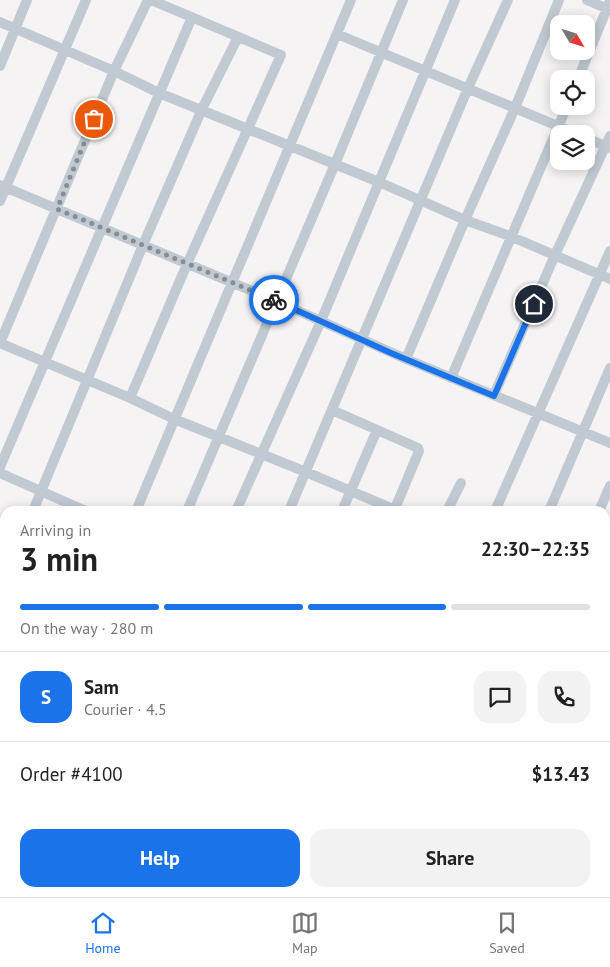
<!DOCTYPE html>
<meta charset="utf-8">
<style>
body{margin:0;font-family:"PT Sans",sans-serif;background:#f2f2f2;color:#222;height:100vh;display:flex;flex-direction:column;font-size:19px;white-space:nowrap}
*{box-sizing:border-box;margin:0}
p{font-size:16px;color:#767676}
.icon{flex:none;width:28px;height:28px;fill:none;stroke:currentColor;stroke-width:2;stroke-linecap:round;stroke-linejoin:round}
.map{position:relative;flex:1;overflow:hidden}
.side{position:absolute;left:0px;top:506px;width:610px;height:391px;display:flex;flex-direction:column;background:#fff;border-radius:15px 15px 0 0;box-shadow:0 2px 12px #0003}
.side>*{flex:none}
.needle{width:32px;rotate:128deg}
.tools{position:absolute;left:550px;top:15px;display:grid;gap:10px}
.tools a{display:grid;place-items:center;width:45px;height:45px;border-radius:10px;background:#fff;box-shadow:0 2px 12px #0003;font-size:25px}
.pin{position:absolute;display:grid;place-items:center;width:42px;height:42px;color:#fff;margin:-21px;border:2px solid #fff;border-radius:50%;box-shadow:0 1px 5px #0007}
.courier{position:absolute;display:grid;place-items:center;width:50px;height:50px;margin:-25px;border:4px solid #1a73e8;border-radius:50%;background:#fff;color:#222;box-shadow:0 1px 6px #0007}
.headline em{font-style:normal;font-weight:600}
.headline div{display:flex;flex-direction:column-reverse}
.headline{display:flex;align-items:center;justify-content:space-between;height:85px;padding:0 20px}
h1{font-size:32px;font-weight:600;line-height:38px}
.bar{display:grid;grid-template-columns:repeat(4,1fr);gap:8px 5px;align-content:center;height:60px;padding:0 20px}
.bar i{height:6px;border-radius:4px;background:#e0e0e0}
.bar .selected{background:#1a73e8}
.bar p{grid-column:span 4}
.line{display:flex;align-items:center;gap:12px;padding:0 20px;border-top:1px solid #e0e0e0}
.line div{flex:1}
.round{display:grid;place-items:center;flex:none;width:52px;height:52px;border-radius:15px;background:#f2f2f2}
.action{display:flex;gap:10px;margin-top:auto;padding:10px 20px}
.action a{flex:1;height:58px;border-radius:15px;background:#1a73e8;color:#fff;font-size:20px;font-weight:600;line-height:58px;text-align:center}
.action a+a{background:#f2f2f2;color:#222}
.tab-bar{display:flex;justify-content:space-around;align-items:center;height:70px;border-top:1px solid #e0e0e0;background:#fff;font-size:14px;color:#767676}
.tab-bar a{display:grid;justify-items:center;gap:2px}
.tab-bar .selected{color:#1a73e8}
.map>svg:first-child{display:block}
</style>
<div class="map">
<svg width="610" height="897" viewBox="0 0 610 897">
<rect width="100%" height="100%" fill="#f5f3f3"/>
<g fill="none" stroke-linecap="round" stroke-linejoin="round">
<path stroke="#c1cad2" stroke-width="10" d="M 587,0 L 610,10
M 0,22 L 114,71 L 159,93 L 379,182 L 465,220 L 510,236 L 610,279
M 337,34 L 577,134
M 0,66 L 27,0
M 578,79 L 610,1
M 586,138 L 610,148
M 0,185 L 276,301 L 406,359 L 610,443
M 0,201 L 86,0
M 0,343 L 130,398 L 174,419 L 306,472 L 398,511
M 0,343 L 114,71 L 148,0
M 406,359 L 465,220 L 515,108 L 559,0
M 451,378 L 567,106
M 494,395 L 555,255 L 610,136
M 130,398 L 187,264 L 281,55 L 151,0
M 332,410 L 418,448 L 419,451 L 394,511
M 0,467 L 192,17
M 0,473 L 86,511
M 33,511 L 143,245 L 202,109 L 238,37
M 136,511 C 207,340 280,170 351,0
M 187,511 L 335,164 L 403,0
M 236,511 L 321,321 L 455,0
M 289,511 L 468,88 L 508,0
M 342,511 L 377,430
M 447,511 L 461,483
M 495,511 L 610,251
M 549,511 L 610,368
M 599,511 L 610,486
M 0,584 L 5,573
M 605,599 L 610,601
M 0,608 L 5,610
M 605,621 L 610,610
M 0,704 L 5,693
M 605,731 L 610,734
M 0,743 L 5,745
M 605,756 L 610,744
M 0,828 L 5,817
M 605,863 L 610,851
M 0,871 L 5,873
M 52,892 L 62,897
M 353,892 L 363,897
M 379,892 L 389,897
M 23,897 L 25,892
M 75,897 L 77,892
M 127,897 L 129,892
M 175,897 L 177,892
M 216,897 L 218,892
M 282,897 L 284,892
M 334,897 L 336,892
M 418,897 L 420,892
M 436,897 L 437,892
M 486,897 L 488,892
M 545,897 L 547,892
M 590,897 L 592,892"/>
</g>
<g fill="none" stroke-linecap="round" stroke-linejoin="round">
<path stroke="#868d94" stroke-width="5" stroke-dasharray="0 9" d="M 94,119 L 57,209 L 274,300"/>
<path stroke="#1a73e8" stroke-width="6" d="M 274,300 L 391,353 L 494,396 L 534,304"/>
</g>
</svg>
<div class="tools">
<a><svg class="needle" viewBox="-14 -14 28 28"><path d="M0-13l5 13h-10z" fill="#e53935"/><path d="M0 13l5-13h-10z" fill="#767676"/></svg></a>
<a><svg class="icon" aria-label="locate" viewBox="0 0 24 24"><circle cx="12" cy="12" r="6"/><path d="M12 2v4M12 18v4M2 12h4M18 12h4"/></svg></a>
<a><svg class="icon" aria-label="layers" viewBox="0 0 24 24"><path d="M12 4l9 5-9 5-9-5zM3 14l9 5 9-5"/></svg></a>
</div>
<div class="pin" style="left:94px;top:119px;background:#ea580c"><svg class="icon" aria-label="bag" viewBox="0 0 24 24"><path d="M5 8h14l-1 12H6zM9 8a3 3 0 0 1 6 0"/></svg></div>
<div class="pin" style="left:534px;top:304px;background:#1f2937"><svg class="icon" aria-label="home" viewBox="0 0 24 24"><path d="M3 11l9-7 9 7M6 9v11h12V9"/></svg></div>
<div class="courier" style="left:274px;top:300px"><svg class="icon" aria-label="bike" viewBox="0 0 24 24"><circle cx="6" cy="16" r="4"/><circle cx="18" cy="16" r="4"/><path d="M6 16l4-8h5l3 8M10 8l3 8H6M13 5h3"/></svg></div>
<section class="side">
<div class="headline"><div><h1>3 min</h1><p>Arriving in</p></div><em>22:30–22:35</em></div>
<div class="bar"><i class="selected"></i><i class="selected"></i><i class="selected"></i><i></i><p>On the way · 280 m</p></div>
<div class="line" style="height:90px"><b class="round" style="background:#1a73e8;color:#fff">S</b><div><b>Sam</b><p>Courier · 4.5</p></div><a class="round"><svg class="icon" aria-label="chat" viewBox="0 0 24 24"><path d="M4 5h16v11H9l-5 4z"/></svg></a><a class="round"><svg class="icon" aria-label="phone" viewBox="0 0 24 24"><path d="M5 4h4l2 5-3 2q2 4 5 5l2-3 5 2v4C11 20 4 13 5 4z"/></svg></a></div>
<div class="line" style="height:65px"><div>Order #4100</div><b>$13.43</b></div>
<div class="action"><a>Help</a><a>Share</a></div>
</section>
</div>
<nav class="tab-bar">
<a class="selected"><svg class="icon" aria-label="home" viewBox="0 0 24 24"><path d="M3 11l9-7 9 7M6 9v11h12V9"/></svg>Home</a>
<a><svg class="icon" aria-label="map" viewBox="0 0 24 24"><path d="M3 6l6-2 6 2 6-2v14l-6 2-6-2-6 2zM9 4v14M15 6v14"/></svg>Map</a>
<a><svg class="icon" aria-label="saved" viewBox="0 0 24 24"><path d="M7 4h10v16l-5-4-5 4z"/></svg>Saved</a>
</nav>
